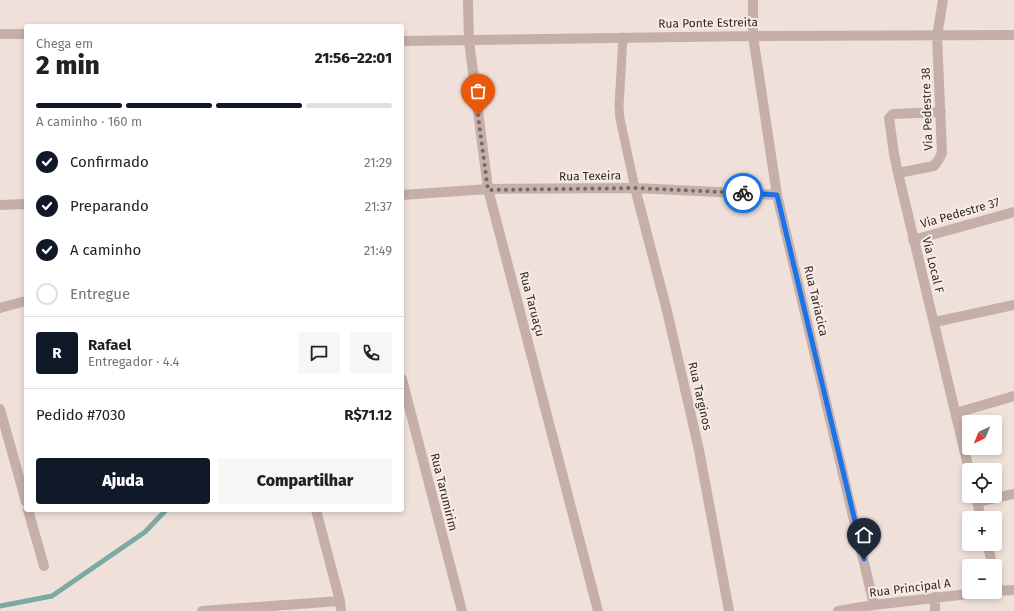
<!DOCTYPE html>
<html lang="pt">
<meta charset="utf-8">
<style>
body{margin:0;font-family:"Fira Sans",sans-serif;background:#f6f6f6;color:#222;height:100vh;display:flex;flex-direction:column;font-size:15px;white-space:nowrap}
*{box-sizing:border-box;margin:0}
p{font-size:13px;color:#767676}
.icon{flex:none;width:22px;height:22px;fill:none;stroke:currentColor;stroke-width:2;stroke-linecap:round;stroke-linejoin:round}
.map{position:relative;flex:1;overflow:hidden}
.sheet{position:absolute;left:24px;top:24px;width:380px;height:488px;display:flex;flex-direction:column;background:#fff;border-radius:4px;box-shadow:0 2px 6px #0003}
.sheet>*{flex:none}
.needle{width:26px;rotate:224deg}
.buttons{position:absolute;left:962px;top:415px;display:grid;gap:8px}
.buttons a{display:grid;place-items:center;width:40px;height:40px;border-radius:4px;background:#fff;box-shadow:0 2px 6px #0003;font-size:20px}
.pin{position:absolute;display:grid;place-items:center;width:34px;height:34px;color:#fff;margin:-41px -17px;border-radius:50% 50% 50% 0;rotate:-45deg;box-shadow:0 0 4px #0007}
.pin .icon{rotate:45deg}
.courier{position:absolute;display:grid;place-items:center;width:40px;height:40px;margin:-20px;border:3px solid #1a73e8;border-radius:50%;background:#fff;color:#222;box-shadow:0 1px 5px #0007}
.overview em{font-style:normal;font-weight:800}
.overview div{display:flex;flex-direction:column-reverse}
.overview{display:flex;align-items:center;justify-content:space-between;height:68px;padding:0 12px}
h1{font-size:26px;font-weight:800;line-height:30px}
.bar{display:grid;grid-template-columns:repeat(4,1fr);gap:6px 4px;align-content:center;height:48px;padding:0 12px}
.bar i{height:5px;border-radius:3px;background:#e0e0e0}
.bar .current{background:#111827}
.bar p{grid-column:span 4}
.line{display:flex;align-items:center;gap:10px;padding:0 12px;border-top:1px solid #e0e0e0}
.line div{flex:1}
.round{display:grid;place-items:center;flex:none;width:42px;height:42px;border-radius:4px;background:#f6f6f6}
ol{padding:0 12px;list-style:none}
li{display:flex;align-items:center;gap:12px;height:44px}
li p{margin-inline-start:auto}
li .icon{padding:4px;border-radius:50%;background:#111827;color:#fff;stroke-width:4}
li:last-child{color:#767676}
li i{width:22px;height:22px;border:2px solid #e0e0e0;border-radius:50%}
.primary-button{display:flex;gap:8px;margin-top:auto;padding:8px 12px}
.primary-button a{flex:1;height:46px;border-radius:4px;background:#111827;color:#fff;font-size:16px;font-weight:800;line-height:46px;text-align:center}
.primary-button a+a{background:#f6f6f6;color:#222}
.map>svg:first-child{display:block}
</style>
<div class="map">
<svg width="1014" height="611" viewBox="0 0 1014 611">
<rect width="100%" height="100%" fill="#efe1da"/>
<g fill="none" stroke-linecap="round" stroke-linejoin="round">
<path stroke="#7ca9a2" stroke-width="5" d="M 0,606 L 52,596 L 145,532 L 166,510"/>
<path stroke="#c5afa8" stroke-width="9" d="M 623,37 L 619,106 L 620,119 L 635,188"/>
<path stroke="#c5afa8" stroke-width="10" d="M 468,0 L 469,41 L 488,189 L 598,611
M 753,0 L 753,36 L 777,195 L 874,605
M 0,34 L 26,34
M 402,41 L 753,36 L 1014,35
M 941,112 L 893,114 L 889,118 L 894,154 L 898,173 L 969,470
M 898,173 L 934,166 L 939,159 L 942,153 L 937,36 L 943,0
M 635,188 L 667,311 L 699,450 L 729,611
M 402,195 L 488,189 L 635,188 L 777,195
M 0,205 L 26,204
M 913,240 L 1014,212
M 0,308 L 26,301
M 935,322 L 1014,305
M 402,379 L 462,611
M 0,409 L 26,502
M 956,413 L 1014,396
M 976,497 L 981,518
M 977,502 L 1014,494
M 28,510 L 44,566
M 316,510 L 340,601 L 341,611
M 987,544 L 993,566
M 995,575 L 999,590
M 995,591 L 1014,590
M 935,597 L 935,611
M 202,611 L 340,601
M 838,611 L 874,605 L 985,592"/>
</g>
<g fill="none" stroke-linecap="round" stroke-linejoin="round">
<path stroke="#756966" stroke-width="4" stroke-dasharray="0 7.2" d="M 478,115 L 488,190 L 636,188 L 743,193"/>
<path stroke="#1a73e8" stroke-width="5" d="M 743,193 L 777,195 L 864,559"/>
</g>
<g text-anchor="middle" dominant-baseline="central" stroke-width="4" stroke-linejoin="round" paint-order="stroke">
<g font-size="12" fill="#332927" stroke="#f7ece6">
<text transform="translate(708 23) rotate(-1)">Rua Ponte Estreita</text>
<text transform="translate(927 109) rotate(-92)">Via Pedestre 38</text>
<text transform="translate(590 176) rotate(-1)">Rua Texeira</text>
<text transform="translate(960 213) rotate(-16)">Via Pedestre 37</text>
<text transform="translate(933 265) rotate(76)">Via Local F</text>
<text transform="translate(816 301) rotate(77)">Rua Tariacica</text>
<text transform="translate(532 304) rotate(75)">Rua Taruaçu</text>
<text transform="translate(700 396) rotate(77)">Rua Targinos</text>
<text transform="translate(444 492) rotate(76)">Rua Tarumirim</text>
<text transform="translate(910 588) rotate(-7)">Rua Principal A</text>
</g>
</g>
</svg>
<div class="buttons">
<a><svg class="needle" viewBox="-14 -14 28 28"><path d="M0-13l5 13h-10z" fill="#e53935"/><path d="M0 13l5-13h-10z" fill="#767676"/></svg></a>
<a><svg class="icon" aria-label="locate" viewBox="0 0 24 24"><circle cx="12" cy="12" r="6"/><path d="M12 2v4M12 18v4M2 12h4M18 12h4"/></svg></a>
<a>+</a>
<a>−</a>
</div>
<div class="pin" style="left:478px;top:115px;background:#ea580c"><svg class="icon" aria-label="bag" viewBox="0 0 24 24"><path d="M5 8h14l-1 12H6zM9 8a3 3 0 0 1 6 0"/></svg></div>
<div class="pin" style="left:864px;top:559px;background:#1f2937"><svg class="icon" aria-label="home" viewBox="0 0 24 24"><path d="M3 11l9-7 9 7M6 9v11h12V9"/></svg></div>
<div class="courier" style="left:743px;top:193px"><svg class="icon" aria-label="bike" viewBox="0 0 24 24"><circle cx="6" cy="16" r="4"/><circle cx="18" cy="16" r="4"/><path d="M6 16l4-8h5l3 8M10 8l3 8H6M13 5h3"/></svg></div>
<section class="sheet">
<div class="overview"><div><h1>2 min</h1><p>Chega em</p></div><em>21:56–22:01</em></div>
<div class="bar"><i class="current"></i><i class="current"></i><i class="current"></i><i></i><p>A caminho · 160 m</p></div>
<ol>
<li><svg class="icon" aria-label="check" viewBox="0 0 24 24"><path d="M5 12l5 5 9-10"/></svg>Confirmado<p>21:29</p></li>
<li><svg class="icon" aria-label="check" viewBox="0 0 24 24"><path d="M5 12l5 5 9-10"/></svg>Preparando<p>21:37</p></li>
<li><svg class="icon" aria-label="check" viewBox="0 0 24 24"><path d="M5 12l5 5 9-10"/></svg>A caminho<p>21:49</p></li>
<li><i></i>Entregue</li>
</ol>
<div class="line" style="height:72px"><b class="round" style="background:#111827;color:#fff">R</b><div><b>Rafael</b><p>Entregador · 4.4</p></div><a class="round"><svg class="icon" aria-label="chat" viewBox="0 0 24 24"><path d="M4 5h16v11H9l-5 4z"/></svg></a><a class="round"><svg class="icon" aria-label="phone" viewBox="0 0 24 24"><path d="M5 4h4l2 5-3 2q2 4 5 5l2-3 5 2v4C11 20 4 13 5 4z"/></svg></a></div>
<div class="line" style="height:52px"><div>Pedido #7030</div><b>R$71.12</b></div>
<div class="primary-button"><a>Ajuda</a><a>Compartilhar</a></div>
</section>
</div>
